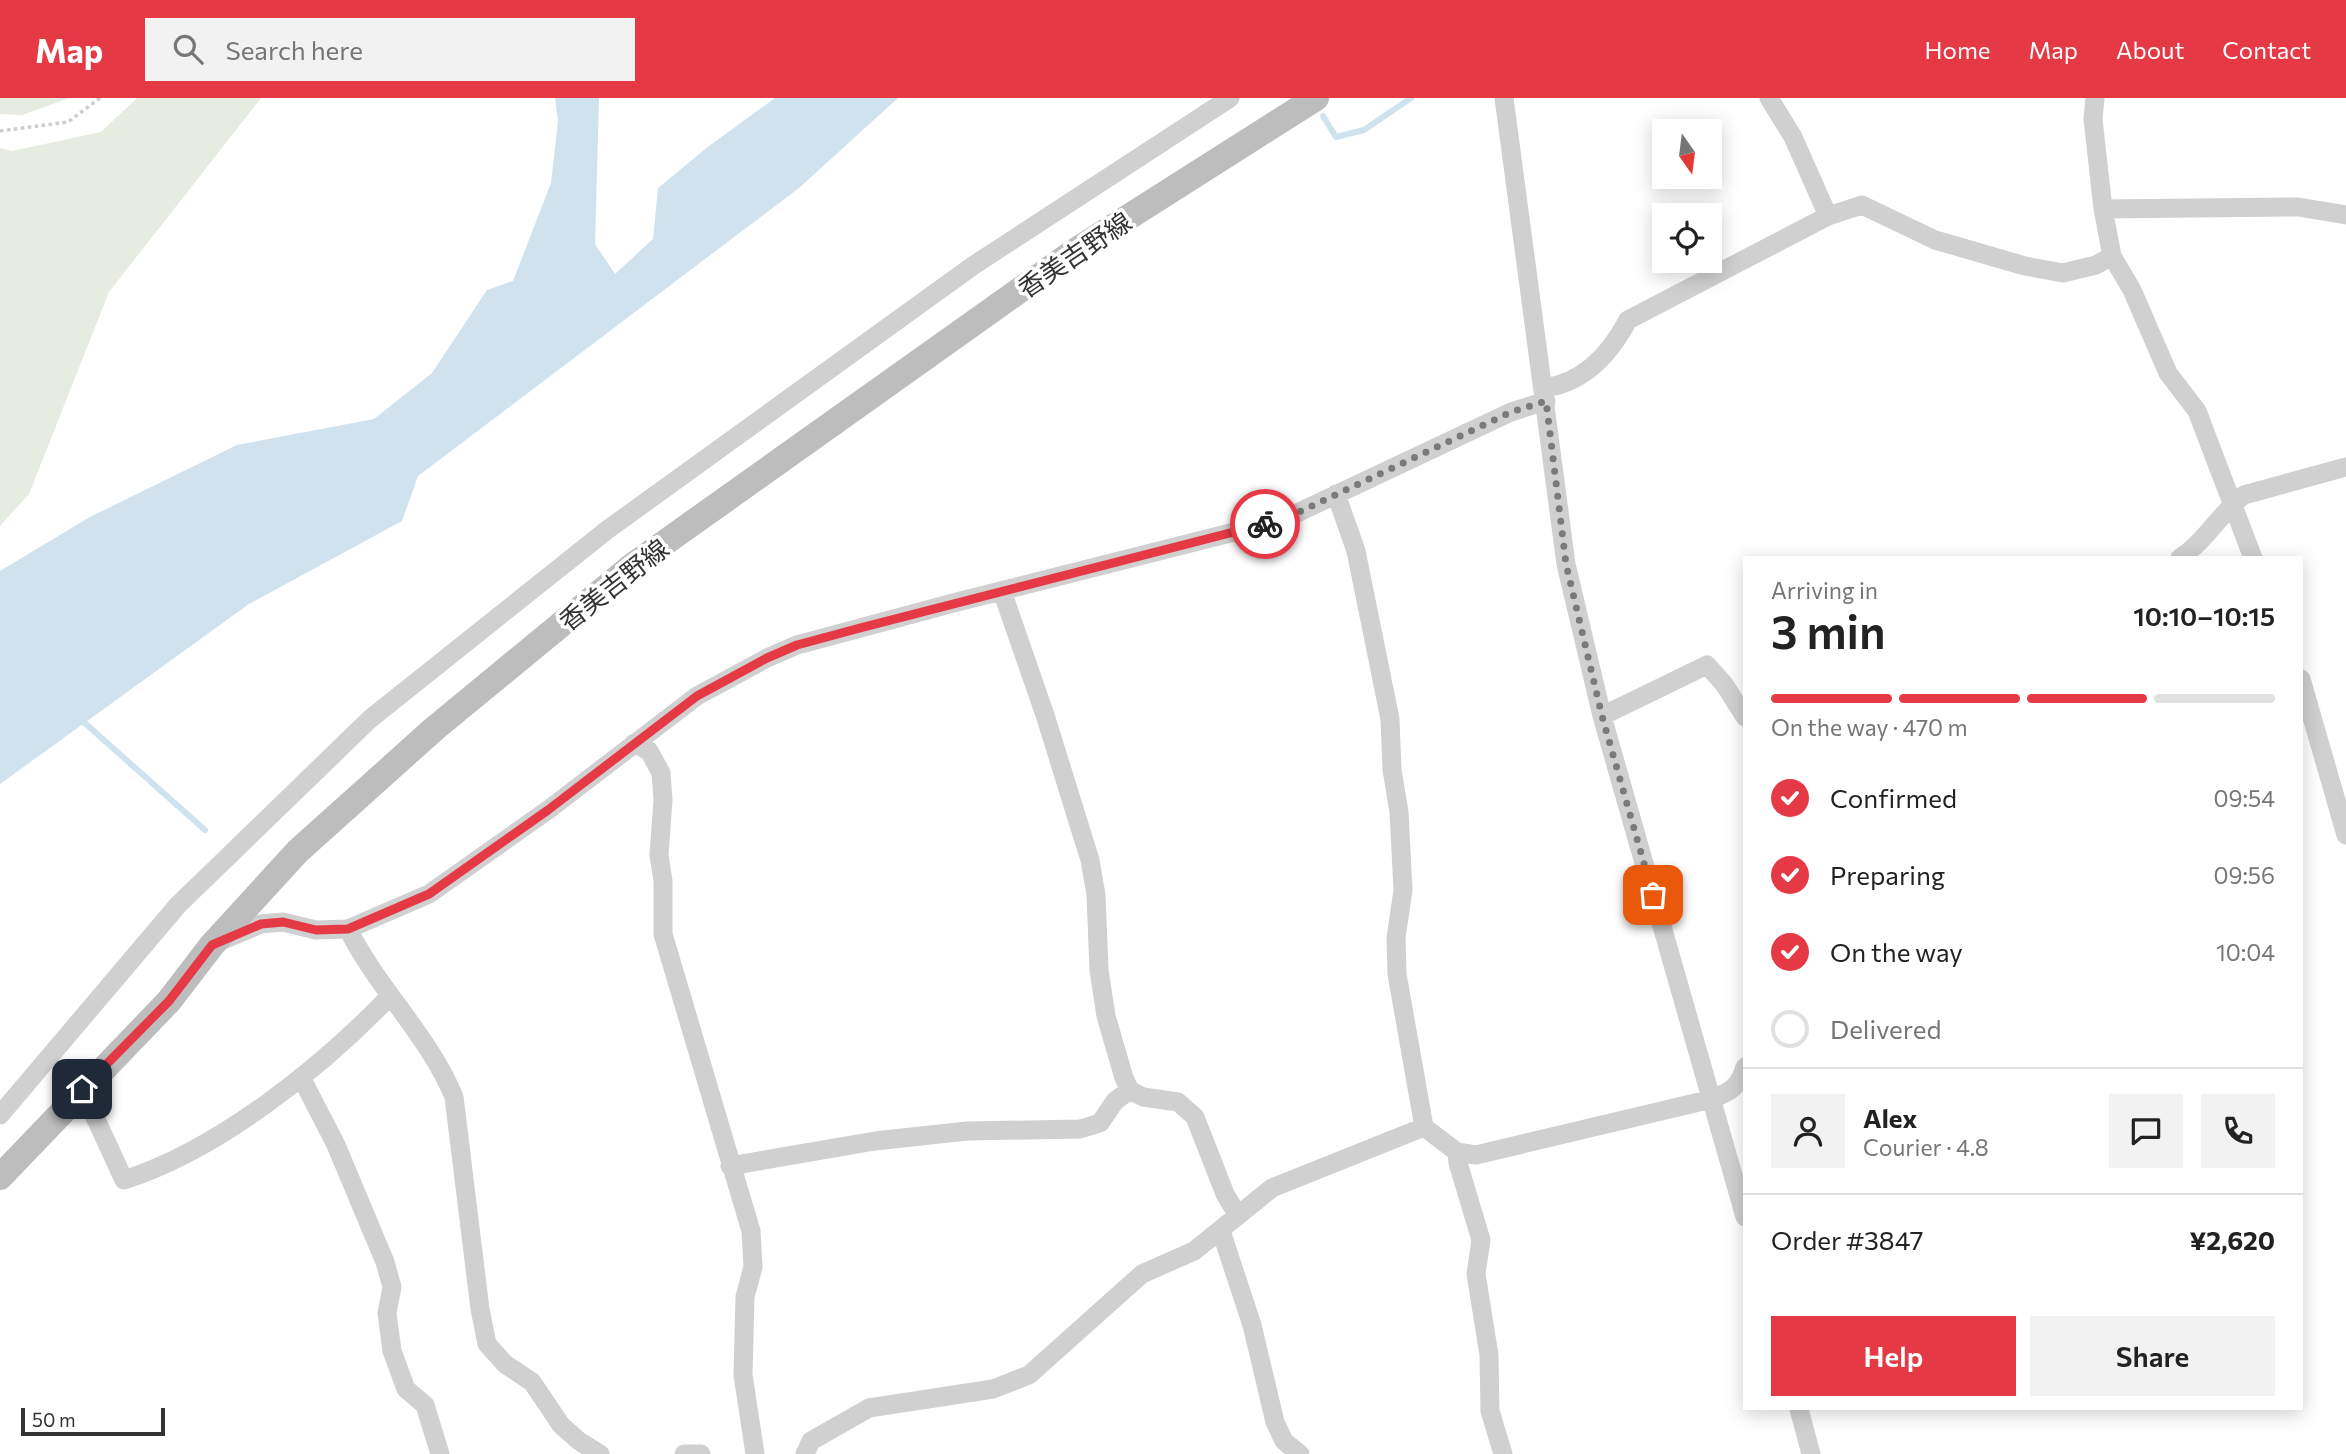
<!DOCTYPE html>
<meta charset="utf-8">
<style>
body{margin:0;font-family:Commissioner,"Noto Sans JP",sans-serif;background:#f2f2f2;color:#222;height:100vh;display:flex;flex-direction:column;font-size:26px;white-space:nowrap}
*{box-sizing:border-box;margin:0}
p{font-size:23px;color:#767676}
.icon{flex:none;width:38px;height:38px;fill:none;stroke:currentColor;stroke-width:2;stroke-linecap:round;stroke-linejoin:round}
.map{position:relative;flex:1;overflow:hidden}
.details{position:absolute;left:1743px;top:458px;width:560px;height:854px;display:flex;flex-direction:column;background:#fff;border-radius:0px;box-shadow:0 4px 18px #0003}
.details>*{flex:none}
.needle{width:46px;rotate:166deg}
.tools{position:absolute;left:1652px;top:21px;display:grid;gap:14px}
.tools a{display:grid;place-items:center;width:70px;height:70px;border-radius:0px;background:#fff;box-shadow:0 4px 18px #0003;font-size:35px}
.scale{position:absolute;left:21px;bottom:18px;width:144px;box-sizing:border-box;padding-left:7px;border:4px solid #333;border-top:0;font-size:19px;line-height:24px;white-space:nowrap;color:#333;-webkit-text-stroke:5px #fff;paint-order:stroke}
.pin{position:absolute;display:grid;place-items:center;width:60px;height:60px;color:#fff;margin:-30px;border-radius:14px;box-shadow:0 4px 10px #0006}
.courier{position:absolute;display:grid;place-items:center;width:70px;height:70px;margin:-35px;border:5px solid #e63946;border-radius:50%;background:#fff;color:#222;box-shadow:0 2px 9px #0007}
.headline em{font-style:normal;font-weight:600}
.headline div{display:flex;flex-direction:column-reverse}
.headline{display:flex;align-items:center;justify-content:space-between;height:119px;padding:0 28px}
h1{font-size:46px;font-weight:600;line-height:52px}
.bar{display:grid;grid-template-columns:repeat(4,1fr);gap:10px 7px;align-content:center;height:84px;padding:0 28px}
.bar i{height:9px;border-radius:5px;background:#e0e0e0}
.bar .active{background:#e63946}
.bar p{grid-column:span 4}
.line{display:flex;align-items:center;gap:18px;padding:0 28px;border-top:2px solid #e0e0e0}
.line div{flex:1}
.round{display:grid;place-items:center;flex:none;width:74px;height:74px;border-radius:0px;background:#f2f2f2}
ol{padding:0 28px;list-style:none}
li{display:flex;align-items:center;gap:21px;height:77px}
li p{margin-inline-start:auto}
li .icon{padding:7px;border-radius:50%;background:#e63946;color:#fff;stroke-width:4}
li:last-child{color:#767676}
li i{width:38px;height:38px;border:4px solid #e0e0e0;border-radius:50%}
.primary-button{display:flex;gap:14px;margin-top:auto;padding:14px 28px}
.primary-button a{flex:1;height:80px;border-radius:0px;background:#e63946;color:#fff;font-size:28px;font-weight:600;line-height:80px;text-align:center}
.primary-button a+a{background:#f2f2f2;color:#222}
header{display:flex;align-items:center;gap:42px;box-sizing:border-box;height:98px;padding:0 35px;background:#e63946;color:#fff}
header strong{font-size:33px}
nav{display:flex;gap:38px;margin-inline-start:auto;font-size:24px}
.search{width:490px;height:63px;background:#f2f2f2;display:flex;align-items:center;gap:18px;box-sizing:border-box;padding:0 24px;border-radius:0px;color:#767676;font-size:26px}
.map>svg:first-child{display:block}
</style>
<header>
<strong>Map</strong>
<div class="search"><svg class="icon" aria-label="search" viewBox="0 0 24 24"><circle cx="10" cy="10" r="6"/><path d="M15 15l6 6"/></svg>Search here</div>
<nav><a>Home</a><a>Map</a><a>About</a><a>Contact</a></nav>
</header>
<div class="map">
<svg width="2346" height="1356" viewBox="0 0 2346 1356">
<rect width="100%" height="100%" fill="#fff"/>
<path fill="#e6ecdf" d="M 0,0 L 69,0 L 22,17 L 0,16 Z
M 137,0 L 261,0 L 109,194 L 29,396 L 0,428 L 0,50 L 12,53 L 101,34 Z"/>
<path fill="#cfe2ee" d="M 555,0 L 599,0 L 595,146 L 615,176 L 653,141 L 658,90 L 709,48 L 775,0 L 898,0 L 799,90 L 418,378 L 402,423 L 249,506 L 0,686 L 0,473 L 90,419 L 237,347 L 374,321 L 432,275 L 487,192 L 513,183 L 551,85 L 558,23 Z"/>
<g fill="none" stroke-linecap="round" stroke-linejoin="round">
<path stroke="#cfe2ee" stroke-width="6" d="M 1323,18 L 1336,39 L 1364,32 L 1411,0
M 78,619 L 205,732"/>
<path stroke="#cdcdcd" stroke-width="3.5" stroke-dasharray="3.5 3.5" stroke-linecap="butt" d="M 0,33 L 68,24 L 100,0"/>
<path stroke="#d0d0d0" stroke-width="19" d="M 1504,0 L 1566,466 L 1602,618 L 1745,1119
M 1769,0 L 1793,39 L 1828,118
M 2095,0 L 2093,21 L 2103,111 L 2112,158 L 2132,192 L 2168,275 L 2197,313 L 2253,460
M 2103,111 L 2298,109 L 2346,117
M 1544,290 C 1583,285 1610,256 1628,222 L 1828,118 L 1862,107 L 1935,142 L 2025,168 L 2063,175 L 2096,167 L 2112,158
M 1336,396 L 1356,453 L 1390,621 L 1392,672 L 1399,714 L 1403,792 L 1396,840 L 1397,876 L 1424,1029
M 2180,460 C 2206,443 2220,415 2244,397 L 2346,369
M 1002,493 L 1045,617 L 1090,762 L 1096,797 L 1099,872 L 1106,918 L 1124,980 L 1130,992 L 1143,999 L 1178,1004 L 1195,1019 L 1225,1096 L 1237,1116
M 2301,581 L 2346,737
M 1602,618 L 1707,567 L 1724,586 L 1745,619
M 634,645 L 649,653 L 661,675 L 663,702 L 659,757 L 663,783 L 663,836 L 751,1133 L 753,1169 L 745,1199 L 743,1277 L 755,1356
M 348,831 C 378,891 429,938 454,999 L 480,1211 L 487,1246 L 505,1266 L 532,1284 L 561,1327 L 579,1343 L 600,1356
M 218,844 L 261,826 L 283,824 L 316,832 L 348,831 L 429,796 L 548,712 L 697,598 L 767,560 L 797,547 L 957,504 L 1258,428 L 1297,415 L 1511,314 L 1546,303
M 301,979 L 336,1047 L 385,1164 L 392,1189 L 387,1215 L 392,1253 L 406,1291 L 425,1307 L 440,1356
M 82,991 L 124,1082 C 218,1052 321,970 389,899
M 0,1017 L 178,807 L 370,621 L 607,432 L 974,167 L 1230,0
M 1457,1054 L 1458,1065 L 1481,1142 L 1476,1176 L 1489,1257 L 1490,1313 L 1503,1356
M 730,1068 L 875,1043 L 967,1033 L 1080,1031 L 1100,1025 L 1115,1003 L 1130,992
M 1221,1133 L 1252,1227 L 1275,1324 L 1284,1343 L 1300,1356
M 1799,1311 L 1811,1356
M 684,1356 L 701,1356
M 805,1356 L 811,1343 L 869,1310 L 993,1291 L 1029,1277 L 1142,1176 L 1194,1153 L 1272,1090 L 1424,1029 L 1457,1054 L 1476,1057 L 1712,1001 C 1730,994 1739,989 1745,969"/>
<path stroke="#bdbdbd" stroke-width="26" d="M 0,1079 L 169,903 L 212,847 L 298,753 L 434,631 L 632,468 L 1072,155 L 1316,0"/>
</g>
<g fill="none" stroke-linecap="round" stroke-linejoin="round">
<path stroke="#7a7a7a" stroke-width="7" stroke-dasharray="0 12.6" d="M 1265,426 L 1297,415 L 1511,314 L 1546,303 L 1566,466 L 1602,618 L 1653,797"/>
<path stroke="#e63946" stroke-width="9" d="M 82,991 L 169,903 L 212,847 L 261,826 L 283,824 L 316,832 L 348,831 L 429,796 L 548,712 L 697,598 L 767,560 L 797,547 L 860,530 L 1265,426"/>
</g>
<g text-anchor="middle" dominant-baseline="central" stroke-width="7" stroke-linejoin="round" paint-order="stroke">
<g font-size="26" fill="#333" stroke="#fff">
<text transform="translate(1074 156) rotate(-34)">香美吉野線</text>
<text transform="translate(613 486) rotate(-38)">香美吉野線</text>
</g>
</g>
</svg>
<div class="tools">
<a><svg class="needle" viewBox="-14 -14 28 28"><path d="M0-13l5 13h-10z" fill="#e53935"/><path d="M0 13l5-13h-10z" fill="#767676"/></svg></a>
<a><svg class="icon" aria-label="locate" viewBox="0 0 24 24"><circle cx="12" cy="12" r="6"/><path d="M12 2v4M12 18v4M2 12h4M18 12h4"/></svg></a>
</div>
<div class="scale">50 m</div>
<div class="pin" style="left:1653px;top:797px;background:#ea580c"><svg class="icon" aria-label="bag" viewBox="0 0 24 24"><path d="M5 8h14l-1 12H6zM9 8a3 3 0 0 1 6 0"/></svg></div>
<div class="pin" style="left:82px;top:991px;background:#1f2937"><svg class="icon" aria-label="home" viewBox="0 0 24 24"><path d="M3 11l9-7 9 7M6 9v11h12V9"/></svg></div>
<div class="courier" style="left:1265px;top:426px"><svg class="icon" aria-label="bike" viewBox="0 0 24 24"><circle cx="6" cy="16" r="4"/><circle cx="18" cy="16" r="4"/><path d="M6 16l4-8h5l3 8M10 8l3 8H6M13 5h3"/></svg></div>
<section class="details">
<div class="headline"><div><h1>3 min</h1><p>Arriving in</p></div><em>10:10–10:15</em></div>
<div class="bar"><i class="active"></i><i class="active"></i><i class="active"></i><i></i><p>On the way · 470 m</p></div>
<ol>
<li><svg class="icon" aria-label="check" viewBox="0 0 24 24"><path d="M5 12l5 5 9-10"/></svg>Confirmed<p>09:54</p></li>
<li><svg class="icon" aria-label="check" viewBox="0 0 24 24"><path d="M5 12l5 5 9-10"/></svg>Preparing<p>09:56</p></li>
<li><svg class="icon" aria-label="check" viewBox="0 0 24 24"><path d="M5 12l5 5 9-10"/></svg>On the way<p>10:04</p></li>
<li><i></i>Delivered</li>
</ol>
<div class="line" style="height:126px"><a class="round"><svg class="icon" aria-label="person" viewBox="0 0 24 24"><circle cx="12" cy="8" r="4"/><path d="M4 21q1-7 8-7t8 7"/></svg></a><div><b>Alex</b><p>Courier · 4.8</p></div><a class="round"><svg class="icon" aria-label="chat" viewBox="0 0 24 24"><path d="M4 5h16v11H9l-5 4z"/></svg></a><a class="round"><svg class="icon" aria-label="phone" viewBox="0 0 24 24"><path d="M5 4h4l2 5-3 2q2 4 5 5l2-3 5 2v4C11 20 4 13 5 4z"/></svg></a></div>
<div class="line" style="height:91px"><div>Order #3847</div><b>¥2,620</b></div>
<div class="primary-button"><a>Help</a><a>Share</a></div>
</section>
</div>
